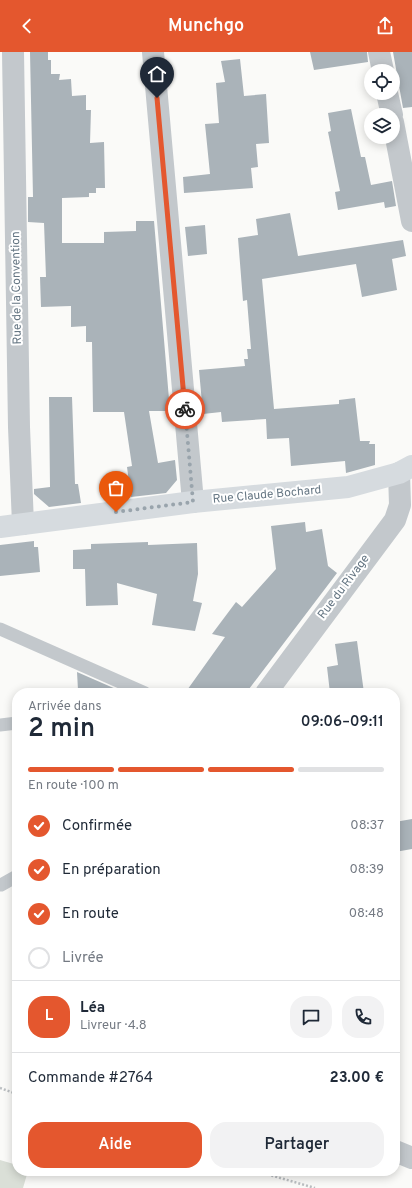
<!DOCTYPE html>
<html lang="fr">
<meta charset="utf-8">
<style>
body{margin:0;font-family:Overpass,sans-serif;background:#f2f2f3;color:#1f2937;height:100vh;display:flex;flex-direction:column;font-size:15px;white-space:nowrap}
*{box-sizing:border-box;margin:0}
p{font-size:13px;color:#747a83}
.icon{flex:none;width:22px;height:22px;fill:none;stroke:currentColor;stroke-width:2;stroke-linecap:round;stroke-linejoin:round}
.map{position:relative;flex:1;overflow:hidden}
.sheet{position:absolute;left:12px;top:636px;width:388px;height:488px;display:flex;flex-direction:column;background:#fff;border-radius:16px;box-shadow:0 2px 10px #0003}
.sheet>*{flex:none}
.fabs{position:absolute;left:364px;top:12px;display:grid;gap:8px}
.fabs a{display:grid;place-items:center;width:36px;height:36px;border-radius:50%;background:#fff;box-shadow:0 2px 10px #0003;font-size:20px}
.pin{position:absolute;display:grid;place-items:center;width:34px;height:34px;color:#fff;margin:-41px -17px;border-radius:50% 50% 50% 0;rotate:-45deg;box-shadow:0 0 4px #0007}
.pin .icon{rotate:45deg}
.courier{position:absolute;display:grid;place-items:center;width:40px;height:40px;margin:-20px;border:3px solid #e4572e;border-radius:50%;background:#fff;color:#222;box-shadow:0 1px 5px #0007}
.head em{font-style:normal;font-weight:600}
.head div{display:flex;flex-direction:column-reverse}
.head{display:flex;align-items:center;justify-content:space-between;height:68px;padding:0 16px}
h1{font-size:26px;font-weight:600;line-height:30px}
.bar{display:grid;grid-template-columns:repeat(4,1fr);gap:6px 4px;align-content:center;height:48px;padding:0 16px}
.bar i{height:5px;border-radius:3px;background:#e0e1e3}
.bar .current{background:#e4572e}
.bar p{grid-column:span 4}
.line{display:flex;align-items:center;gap:10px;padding:0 16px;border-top:1px solid #e0e1e3}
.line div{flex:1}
.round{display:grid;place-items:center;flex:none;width:42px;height:42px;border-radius:16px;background:#f2f2f3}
ol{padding:0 16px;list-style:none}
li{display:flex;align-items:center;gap:12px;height:44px}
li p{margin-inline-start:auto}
li .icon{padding:4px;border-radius:50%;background:#e4572e;color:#fff;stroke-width:4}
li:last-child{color:#747a83}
li i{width:22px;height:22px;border:2px solid #e0e1e3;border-radius:50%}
.cta{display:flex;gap:8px;margin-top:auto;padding:8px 16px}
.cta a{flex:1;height:46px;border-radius:16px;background:#e4572e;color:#fff;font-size:16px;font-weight:600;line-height:46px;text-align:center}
.cta a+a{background:#f2f2f3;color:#1f2937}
header{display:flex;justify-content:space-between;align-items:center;height:52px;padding:0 16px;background:#e4572e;color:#fff;font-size:18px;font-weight:600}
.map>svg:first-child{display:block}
</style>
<header><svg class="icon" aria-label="back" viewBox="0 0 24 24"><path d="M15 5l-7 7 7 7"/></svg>Munchgo<svg class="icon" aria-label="share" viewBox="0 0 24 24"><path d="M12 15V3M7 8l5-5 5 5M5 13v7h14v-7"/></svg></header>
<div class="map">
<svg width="412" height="1136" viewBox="0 0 412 1136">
<rect width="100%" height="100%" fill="#fafaf8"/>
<path fill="#dadfd7" d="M 0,1108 L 17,1113 L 17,1119 L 28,1119 L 23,1136 L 0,1136 Z"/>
<path fill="#aab3b9" d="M 30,0 L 48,0 L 48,8 L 51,8 L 51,22 L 60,22 L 59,28 L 71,27 L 72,44 L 86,43 L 86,58 L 91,58 L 90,91 L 104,90 L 105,136 L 96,136 L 96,141 L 89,141 L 89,145 L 62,146 L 62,191 L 104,191 L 104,180 L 136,179 L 136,169 L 154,169 L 170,359 L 149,359 L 158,411 L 175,408 L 177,428 L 166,441 L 131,445 L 127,415 L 132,414 L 124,360 L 93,360 L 92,290 L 86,290 L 86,274 L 71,275 L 71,254 L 41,255 L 40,225 L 46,225 L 44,171 L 28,170 L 28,145 L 33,145 Z
M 310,0 L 367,0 L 368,10 L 314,18 Z
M 393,0 L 412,0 L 412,55 L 403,56 Z
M 240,7 L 244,44 L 266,42 L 269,91 L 256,92 L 258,115 L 251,116 L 253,136 L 184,141 L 183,125 L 210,122 L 205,72 L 219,71 L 216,31 L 225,30 L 221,9 Z
M 351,57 L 361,105 L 365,105 L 371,133 L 392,129 L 396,154 L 385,156 L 384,150 L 338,158 L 335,140 L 340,139 L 328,80 L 331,79 L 328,61 Z
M 290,161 L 298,204 L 403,188 L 406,204 L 392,207 L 397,238 L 362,245 L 356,212 L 262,227 L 274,357 L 339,352 L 339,348 L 355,346 L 360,389 L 370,389 L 369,392 L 375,392 L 375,413 L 346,421 L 345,409 L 291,414 L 289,386 L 267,387 L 266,367 L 222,370 L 221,360 L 203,362 L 199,318 L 245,314 L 244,307 L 248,307 L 247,297 L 251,297 L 247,248 L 243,249 L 238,186 L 258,183 L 256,167 Z
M 205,173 L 207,202 L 188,204 L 185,175 Z
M 49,345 L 72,345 L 75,432 L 78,432 L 81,451 L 49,455 L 34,442 L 34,437 L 50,435 Z
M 305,470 L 306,480 L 322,477 L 328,514 L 337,521 L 246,641 L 185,641 L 225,585 L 212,582 L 236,550 L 242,555 L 276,517 L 271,474 Z
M 34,489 L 34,495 L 38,495 L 40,520 L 0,524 L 0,493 Z
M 148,490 L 148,493 L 197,491 L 198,522 L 193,549 L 202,551 L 195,579 L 152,573 L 157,542 L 117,531 L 118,553 L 86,554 L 85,517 L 73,517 L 73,498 L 91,497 L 91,492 Z
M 357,589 L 364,641 L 330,641 L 327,615 L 338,613 L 335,592 Z
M 77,620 L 125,641 L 85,641 L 78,638 Z
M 412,767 L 412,797 L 395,800 L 395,770 Z"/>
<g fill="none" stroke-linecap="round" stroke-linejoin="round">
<path stroke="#bbbfc2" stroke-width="2.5" stroke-dasharray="2 2" stroke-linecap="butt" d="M 0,1036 L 17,1042
M 256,1119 L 315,1136"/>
<path stroke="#c3c8cc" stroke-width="13" d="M 0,577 L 145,641
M 0,673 L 17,671
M 1,833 L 17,824"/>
<path stroke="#c3c8cc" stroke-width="22" d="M 13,0 L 19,375 L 23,472
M 153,0 L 193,450
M 379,0 L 383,19
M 387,41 L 392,63
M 393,70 L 412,169
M 266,641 L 395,468 L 400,453 L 399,421
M 395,1099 L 412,1106"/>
<path stroke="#d6dbdf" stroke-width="22" d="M 0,475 L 193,450 L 348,435 L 399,421 L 412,414"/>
</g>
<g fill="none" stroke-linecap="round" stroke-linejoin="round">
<path stroke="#99a4ac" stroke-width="4" stroke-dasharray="0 7.2" d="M 116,460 L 193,450 L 185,357"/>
<path stroke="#e4572e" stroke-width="5" d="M 157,46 L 185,357"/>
</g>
<g text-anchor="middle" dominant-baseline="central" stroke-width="4" stroke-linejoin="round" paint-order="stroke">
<g font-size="12" fill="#657683" stroke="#fff">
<text transform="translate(17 236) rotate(-91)">Rue de la Convention</text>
<text transform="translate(267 443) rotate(-5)">Rue Claude Bochard</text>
<text transform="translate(344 535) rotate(-53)">Rue du Rivage</text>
</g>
</g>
</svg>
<div class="fabs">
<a><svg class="icon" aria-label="locate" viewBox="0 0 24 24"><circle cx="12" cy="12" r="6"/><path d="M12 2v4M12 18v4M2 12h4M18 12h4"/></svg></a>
<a><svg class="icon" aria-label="layers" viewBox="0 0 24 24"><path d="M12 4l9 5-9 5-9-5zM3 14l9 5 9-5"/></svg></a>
</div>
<div class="pin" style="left:116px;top:460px;background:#ea580c"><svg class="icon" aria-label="bag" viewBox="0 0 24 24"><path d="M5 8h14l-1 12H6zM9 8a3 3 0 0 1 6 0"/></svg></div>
<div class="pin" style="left:157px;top:46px;background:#1f2937"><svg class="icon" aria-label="home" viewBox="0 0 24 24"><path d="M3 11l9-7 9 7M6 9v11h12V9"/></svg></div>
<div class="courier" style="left:185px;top:357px"><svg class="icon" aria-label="bike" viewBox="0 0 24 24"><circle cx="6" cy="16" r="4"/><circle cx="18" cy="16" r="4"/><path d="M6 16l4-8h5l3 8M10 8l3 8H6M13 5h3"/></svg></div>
<section class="sheet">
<div class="head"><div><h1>2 min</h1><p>Arrivée dans</p></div><em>09:06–09:11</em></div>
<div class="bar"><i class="current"></i><i class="current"></i><i class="current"></i><i></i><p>En route · 100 m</p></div>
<ol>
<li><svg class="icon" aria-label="check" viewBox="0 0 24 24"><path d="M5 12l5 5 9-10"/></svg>Confirmée<p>08:37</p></li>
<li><svg class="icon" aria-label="check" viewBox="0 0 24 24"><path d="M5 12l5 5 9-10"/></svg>En préparation<p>08:39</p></li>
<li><svg class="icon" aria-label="check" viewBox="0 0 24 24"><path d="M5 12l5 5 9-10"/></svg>En route<p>08:48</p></li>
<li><i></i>Livrée</li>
</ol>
<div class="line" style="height:72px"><b class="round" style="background:#e4572e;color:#fff">L</b><div><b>Léa</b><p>Livreur · 4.8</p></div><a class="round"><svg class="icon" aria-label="chat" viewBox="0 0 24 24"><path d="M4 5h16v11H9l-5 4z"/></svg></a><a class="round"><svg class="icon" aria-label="phone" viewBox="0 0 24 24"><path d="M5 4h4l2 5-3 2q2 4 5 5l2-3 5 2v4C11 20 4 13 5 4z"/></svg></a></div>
<div class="line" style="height:52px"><div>Commande #2764</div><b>23.00 €</b></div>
<div class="cta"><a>Aide</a><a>Partager</a></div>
</section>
</div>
